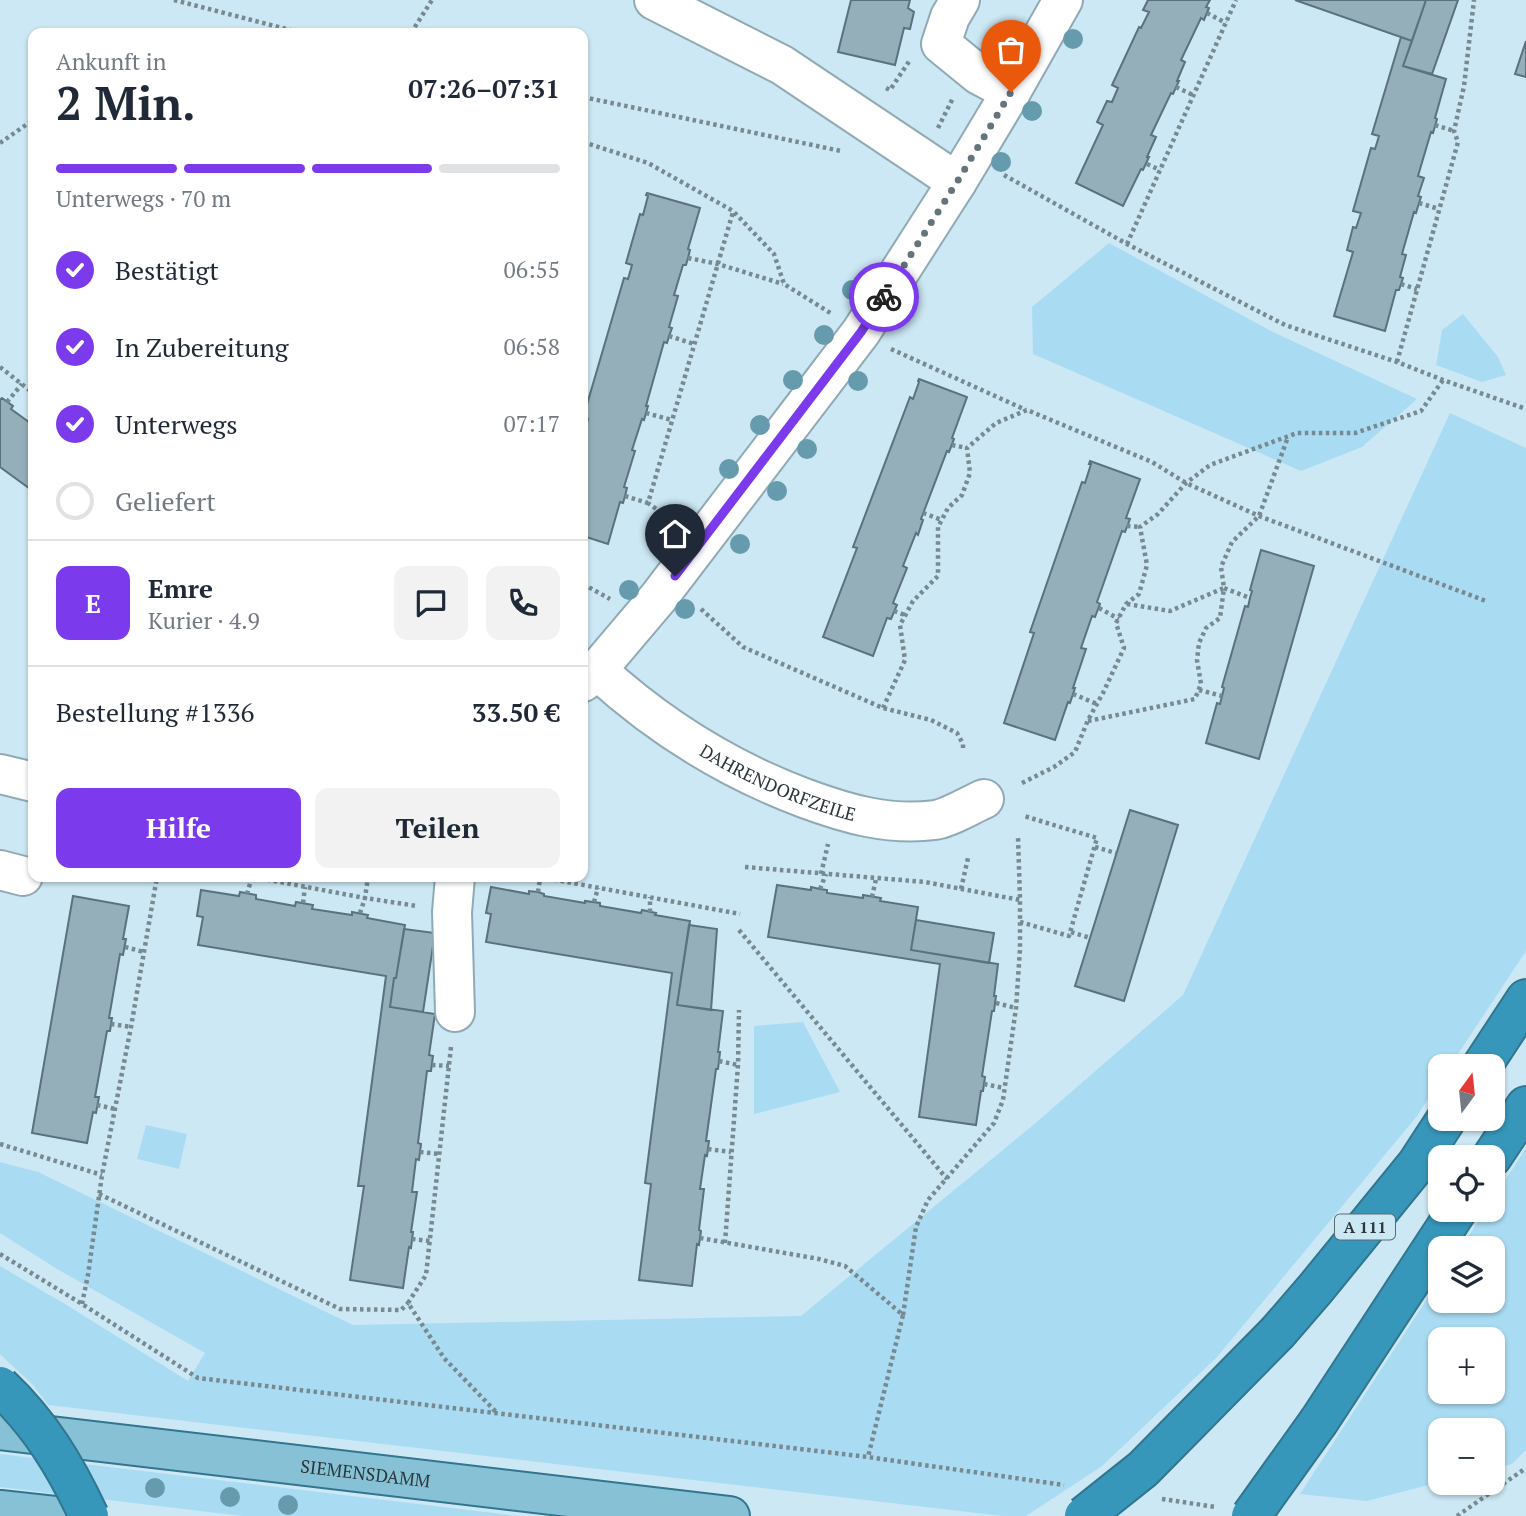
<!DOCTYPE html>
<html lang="de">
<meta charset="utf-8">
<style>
body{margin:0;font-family:"PT Serif",serif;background:#f2f2f3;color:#1f2937;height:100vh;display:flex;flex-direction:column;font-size:26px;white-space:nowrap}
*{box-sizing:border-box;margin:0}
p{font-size:23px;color:#747a83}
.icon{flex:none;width:38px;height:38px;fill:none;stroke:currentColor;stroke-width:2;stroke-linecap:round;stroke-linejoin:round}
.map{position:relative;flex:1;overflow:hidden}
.panel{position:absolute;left:28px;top:28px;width:560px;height:854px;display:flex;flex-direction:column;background:#fff;border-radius:14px;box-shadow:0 2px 5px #0004}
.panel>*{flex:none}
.needle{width:46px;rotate:15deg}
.tools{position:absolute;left:1428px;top:1054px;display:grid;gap:14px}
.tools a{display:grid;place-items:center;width:77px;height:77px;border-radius:14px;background:#fff;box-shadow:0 2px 5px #0004;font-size:35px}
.pin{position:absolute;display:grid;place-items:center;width:60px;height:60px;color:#fff;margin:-72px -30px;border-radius:50% 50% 50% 0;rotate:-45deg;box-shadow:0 0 7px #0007}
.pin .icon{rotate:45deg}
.courier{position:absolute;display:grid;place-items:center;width:70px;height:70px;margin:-35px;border:5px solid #7c3aed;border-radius:50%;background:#fff;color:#222;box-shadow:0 2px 9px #0007}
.summary em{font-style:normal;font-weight:800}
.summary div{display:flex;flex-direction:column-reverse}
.summary{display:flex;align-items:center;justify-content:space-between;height:119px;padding:0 28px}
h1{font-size:46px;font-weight:800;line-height:52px}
.bar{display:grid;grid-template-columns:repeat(4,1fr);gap:10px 7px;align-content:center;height:84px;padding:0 28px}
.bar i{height:9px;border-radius:5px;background:#e0e1e3}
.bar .active{background:#7c3aed}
.bar p{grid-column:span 4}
.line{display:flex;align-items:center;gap:18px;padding:0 28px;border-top:2px solid #e0e1e3}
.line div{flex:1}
.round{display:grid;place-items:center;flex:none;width:74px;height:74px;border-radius:14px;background:#f2f2f3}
ol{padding:0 28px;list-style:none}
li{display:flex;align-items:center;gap:21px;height:77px}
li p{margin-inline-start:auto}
li .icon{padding:7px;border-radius:50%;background:#7c3aed;color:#fff;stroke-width:4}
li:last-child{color:#747a83}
li i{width:38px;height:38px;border:4px solid #e0e1e3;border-radius:50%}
.button{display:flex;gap:14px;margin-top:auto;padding:14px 28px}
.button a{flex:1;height:80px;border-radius:14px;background:#7c3aed;color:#fff;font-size:28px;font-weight:800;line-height:80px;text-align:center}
.button a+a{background:#f2f2f3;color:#1f2937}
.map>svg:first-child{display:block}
</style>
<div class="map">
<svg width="1526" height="1516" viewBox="0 0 1526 1516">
<rect width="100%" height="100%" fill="#cce8f4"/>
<path fill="#a9dcf3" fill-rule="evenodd" d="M 1109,243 L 1273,332 L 1417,399 L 1362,447 L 1301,471 L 1033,354 L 1032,307 Z
M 1463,314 L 1498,357 L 1506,375 L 1482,382 L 1436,365 L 1442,330 Z
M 1450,413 L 1526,448 L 1526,951 L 1450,1066 L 1440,1066 L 1440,1081 L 1417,1116 L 1217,1357 L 1102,1466 L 1026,1516 L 1003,1516 L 48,1405 L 33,1385 L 0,1354 L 0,1266 L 70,1307 L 188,1381 L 205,1353 L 57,1269 L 0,1233 L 0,1162 L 38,1172 L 353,1325 L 801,1316 L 1032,1126 L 1183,995 Z
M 803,1022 L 840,1092 L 754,1114 L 754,1026 Z
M 146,1125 L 187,1134 L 179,1169 L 137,1159 Z
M 1526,1148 L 1526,1450 L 1512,1464 L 1493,1469 L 1493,1430 L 1440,1430 L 1440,1482 L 1367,1501 L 1300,1494 L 1440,1279 L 1440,1300 L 1493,1300 L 1493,1248 L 1461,1248 L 1486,1209 L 1493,1209 L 1493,1199 ZM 1440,1339 L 1493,1339 L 1493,1391 L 1440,1391 Z
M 0,1454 L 519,1516 L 242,1516 L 0,1487 Z"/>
<path fill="#94aeba" stroke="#59727d" stroke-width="2" d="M 851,0 L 910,0 L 908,8 L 914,12 L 910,29 L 904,28 L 895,65 L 838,52 Z
M 1148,0 L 1210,0 L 1206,7 L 1209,8 L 1204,20 L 1201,18 L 1181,60 L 1185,62 L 1177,81 L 1179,81 L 1173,94 L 1171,93 L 1151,135 L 1156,137 L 1147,157 L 1149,157 L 1143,170 L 1141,169 L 1123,206 L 1076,183 L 1103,125 L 1097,122 L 1107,101 L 1112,102 L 1118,88 L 1112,85 L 1139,27 L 1141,28 L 1149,12 L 1143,10 Z
M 1295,0 L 1426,0 L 1412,41 Z
M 1426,0 L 1458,0 L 1432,74 L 1403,66 Z
M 1401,37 L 1412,41 L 1403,66 L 1446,79 L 1435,118 L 1437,119 L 1433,133 L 1431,132 L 1418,176 L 1424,178 L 1418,196 L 1421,197 L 1419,203 L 1416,213 L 1414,212 L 1402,254 L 1406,255 L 1400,277 L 1403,278 L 1399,290 L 1396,290 L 1385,331 L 1334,316 L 1353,252 L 1347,250 L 1353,227 L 1356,228 L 1361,213 L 1353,211 L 1371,148 L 1375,149 L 1379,136 L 1372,134 Z
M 1526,41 L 1526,77 L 1515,74 Z
M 647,193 L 700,208 L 688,249 L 690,250 L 688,258 L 686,265 L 683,265 L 674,295 L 678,296 L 669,327 L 672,328 L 669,336 L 667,343 L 664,342 L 646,406 L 648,406 L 644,420 L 642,419 L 632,450 L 635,451 L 624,487 L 627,488 L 625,496 L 623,503 L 620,502 L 608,544 L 583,536 L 583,437 L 588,419 L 583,418 L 624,278 L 628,279 L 632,265 L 626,263 L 640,214 L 643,215 L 648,196 L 646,195 Z
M 919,379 L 967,397 L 952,438 L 954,439 L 949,452 L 947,451 L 921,519 L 923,520 L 918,535 L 916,533 L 903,566 L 907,568 L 893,603 L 897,605 L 891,619 L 887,618 L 873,656 L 823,637 L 857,548 L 853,547 L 910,397 L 913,399 L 919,382 L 918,381 Z
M 2,398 L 13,406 L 11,409 L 33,425 L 33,491 L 0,467 L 0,400 Z
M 1090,461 L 1140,479 L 1126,518 L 1130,519 L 1125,532 L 1122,531 L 1097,602 L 1100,604 L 1095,617 L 1092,616 L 1081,648 L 1086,649 L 1073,688 L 1075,688 L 1070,703 L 1068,702 L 1055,740 L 1004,723 L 1034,633 L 1030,632 L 1082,482 L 1085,483 L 1091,464 L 1089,464 Z
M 1261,550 L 1314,566 L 1259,759 L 1206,743 L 1217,703 L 1220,704 L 1224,688 L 1222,687 L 1245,606 L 1248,607 L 1250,598 L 1252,591 L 1250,590 Z
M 1130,810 L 1178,825 L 1124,1001 L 1075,986 Z
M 777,885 L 811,890 L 811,887 L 820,889 L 827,890 L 827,893 L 863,898 L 863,895 L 881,898 L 880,901 L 918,907 L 911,950 L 998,964 L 994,996 L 996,996 L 994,1011 L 992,1011 L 982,1076 L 985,1077 L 983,1091 L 981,1091 L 976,1125 L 919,1117 L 940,964 L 768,937 Z
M 491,887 L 529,894 L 529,891 L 538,892 L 544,894 L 544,896 L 585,903 L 585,901 L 600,903 L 600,906 L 641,913 L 642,910 L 656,913 L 655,915 L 690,921 L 677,1005 L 723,1011 L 718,1052 L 720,1052 L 719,1061 L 718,1069 L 716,1069 L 706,1141 L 709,1141 L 707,1156 L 705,1155 L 700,1189 L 704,1189 L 699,1230 L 701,1231 L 699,1245 L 697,1244 L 692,1286 L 639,1280 L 651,1184 L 645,1183 L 672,973 L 486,942 L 491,914 L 486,913 Z
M 201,890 L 239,896 L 240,892 L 256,895 L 256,899 L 295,906 L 296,902 L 313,905 L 312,909 L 352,915 L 352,912 L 368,915 L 367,918 L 405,925 L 396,978 L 394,978 L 390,1007 L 435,1014 L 429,1055 L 433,1056 L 431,1071 L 427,1071 L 418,1143 L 421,1144 L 419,1160 L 416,1159 L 412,1192 L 417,1192 L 411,1232 L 413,1232 L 411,1248 L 409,1247 L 403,1288 L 350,1280 L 364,1186 L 358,1186 L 386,976 L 198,945 L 203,917 L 197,916 Z
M 73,896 L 129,906 L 123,939 L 126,939 L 123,955 L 120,954 L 109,1018 L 112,1018 L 110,1031 L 107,1031 L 95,1097 L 99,1097 L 96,1113 L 93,1112 L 87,1143 L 32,1133 Z
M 916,920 L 994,933 L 989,963 L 911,950 Z
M 689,925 L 717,929 L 711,1010 L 677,1005 Z
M 404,929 L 435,933 L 423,1012 L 390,1007 L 394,978 L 396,978 Z"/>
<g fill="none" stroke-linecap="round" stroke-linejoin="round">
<defs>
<g id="minor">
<path d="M 654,0 L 782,65 L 957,182"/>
<path d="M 960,0 L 950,17 L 941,44 L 979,75 L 1011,92"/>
<path id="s1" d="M 597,670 C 658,726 727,769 804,798 C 847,814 889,826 935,820 C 949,818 970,805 984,799"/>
<path d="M 583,682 L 597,670 L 658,598 L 861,332 L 957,182 L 1011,92 L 1063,0"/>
<path d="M 0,774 L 33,782"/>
<path d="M 0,870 L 23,876"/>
<path d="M 455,877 L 452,912 L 455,1012"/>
</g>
<g id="major">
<path id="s2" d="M 0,1430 L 730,1516"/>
<path d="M 0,1510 L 55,1516"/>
</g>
<path id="highway" d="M 1482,1066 L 1526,999
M 1492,1157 L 1526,1106
M 1278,1332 L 1316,1288 L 1417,1164 L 1447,1118
M 1319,1421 L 1458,1209"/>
</defs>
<use href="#minor" stroke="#90aab5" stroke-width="42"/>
<use href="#major" stroke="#32758e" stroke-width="42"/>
<use href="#highway" stroke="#32758e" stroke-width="42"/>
<path stroke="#778991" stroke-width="4.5" stroke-dasharray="3.5 3.5" stroke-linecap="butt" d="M 174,0 L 302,33
M 1207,13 L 1226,23
M 411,33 L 432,0
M 32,35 L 33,36
M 1176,87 L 1193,95
M 886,88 L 890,90 L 910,60
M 583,97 L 841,151
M 1435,125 L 1454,131
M 938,128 L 953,98
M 583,142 L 648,163 L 733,211 L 774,254 L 784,284 L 832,314
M 0,143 L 33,120
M 1147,164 L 1160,170
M 1004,175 L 1127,244 L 1285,325 L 1397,362 L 1443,380 L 1526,409
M 1419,203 L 1439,209
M 1127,244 L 1236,0
M 688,258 L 718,264 L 783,284
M 1401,284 L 1417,289
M 669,336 L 694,344
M 891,349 L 1026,410
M 1397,362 L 1458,142 L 1454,131 L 1464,86 L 1474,0
M 0,367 L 33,393
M 7,402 L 22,384
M 646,413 L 672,420
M 952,445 L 967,448
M 625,496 L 648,503
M 923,513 L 942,520
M 673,521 L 648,503 L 733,212
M 1127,526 L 1140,527
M 583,584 L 610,599
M 1127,604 L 1170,611 L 1224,588 L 1221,567 L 1232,542 L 1259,516 L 1288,437
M 1099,608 L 1119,619
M 701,609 L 743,647 L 883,708 L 931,720 L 957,733 L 963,744 L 963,751
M 894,611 L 905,615
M 1199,690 L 1222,696
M 1073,694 L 1097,704
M 883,708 L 905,660 L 900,625 L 913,601 L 938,576 L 938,527 L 948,508 L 962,495 L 970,473 L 967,448 L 996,423 L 1027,410 L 1152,462 L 1186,483 L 1259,516 L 1486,601
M 1088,721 L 1195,699 L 1201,684 L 1197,660 L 1199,643 L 1206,628 L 1220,618 L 1224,588 L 1250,598
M 1022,783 L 1054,767 L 1075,752 L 1088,720 L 1103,693 L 1124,648 L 1116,623 L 1126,604 L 1139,594 L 1147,565 L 1140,527 L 1158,514 L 1186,483 L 1210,465 L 1297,433 L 1355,433 L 1421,411 L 1443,380
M 1095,847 L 1116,853
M 745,867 L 925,882 L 1020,900
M 821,874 L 828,844
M 253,877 L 365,898 L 417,906
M 540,877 L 740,914
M 820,889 L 826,874
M 961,889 L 968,858
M 538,892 L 540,878
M 247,894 L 252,877
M 872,897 L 876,879
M 594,902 L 598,888
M 303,903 L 305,887
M 650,912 L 650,897
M 360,913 L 365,898 L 368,877
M 1020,922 L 1069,936 L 1097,838 L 1024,816
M 739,930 L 947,1179
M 1071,932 L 1090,938
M 125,947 L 144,952
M 996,1003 L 1016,1008
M 111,1024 L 131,1027
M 451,1047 L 426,1275 L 408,1303 L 444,1358 L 497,1413
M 719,1061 L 738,1065
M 432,1065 L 449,1066
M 984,1084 L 1004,1088
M 97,1105 L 115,1109
M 0,1144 L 102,1175
M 708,1149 L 731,1152
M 420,1152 L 439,1154
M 99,1194 L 340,1309 L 401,1310 L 408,1303
M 700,1238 L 819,1259 L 845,1266 L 903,1315 L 868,1457
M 412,1239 L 430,1241
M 725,1243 L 738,1065 L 739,1010
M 0,1254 L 82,1304 L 198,1378 L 868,1457 L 1064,1485
M 82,1304 L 88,1275 L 102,1175 L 131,1027 L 157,877
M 903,1315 L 916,1227 L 928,1200 L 994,1123 L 1003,1100 L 1016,1008 L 1020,949 L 1020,900 L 1018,837
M 1162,1499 L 1216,1507
M 1457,1516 L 1526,1468"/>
<use href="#minor" stroke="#fff" stroke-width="38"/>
<use href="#major" stroke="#86c1d6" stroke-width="38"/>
<use href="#highway" stroke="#3697ba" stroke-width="38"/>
<defs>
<path id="highway-bridge" d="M 0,1386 C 41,1425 65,1465 89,1516
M 1084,1516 L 1143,1469 L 1278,1332
M 1251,1516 L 1319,1421"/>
</defs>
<use href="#highway-bridge" stroke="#32758e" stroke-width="42" stroke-linecap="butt"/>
<use href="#highway-bridge" stroke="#3697ba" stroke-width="38"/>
</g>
<g fill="#669aad">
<circle cx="1073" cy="39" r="10"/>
<circle cx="1004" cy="52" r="10"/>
<circle cx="1032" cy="111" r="10"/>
<circle cx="1001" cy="162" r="10"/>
<circle cx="852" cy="290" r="10"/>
<circle cx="824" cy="335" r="10"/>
<circle cx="793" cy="380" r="10"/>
<circle cx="858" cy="381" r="10"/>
<circle cx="760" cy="425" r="10"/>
<circle cx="807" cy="449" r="10"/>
<circle cx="729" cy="469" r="10"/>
<circle cx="777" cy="491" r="10"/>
<circle cx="682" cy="525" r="10"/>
<circle cx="740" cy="544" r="10"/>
<circle cx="629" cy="590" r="10"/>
<circle cx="685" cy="609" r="10"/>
<circle cx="155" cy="1488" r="10"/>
<circle cx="230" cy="1497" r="10"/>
<circle cx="288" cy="1505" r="10"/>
</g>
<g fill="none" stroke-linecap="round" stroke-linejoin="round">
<path stroke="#64747c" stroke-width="7" stroke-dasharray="0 12.6" d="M 884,297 L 957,182 L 1011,92"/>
<path stroke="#7c3aed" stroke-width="9" d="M 675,576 L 861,332 L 884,297"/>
</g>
<g text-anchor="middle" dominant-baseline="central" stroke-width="7" stroke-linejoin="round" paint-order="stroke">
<rect fill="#cce8f4" stroke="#5c6b72" stroke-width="2" x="1335" y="1214.5" width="60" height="25" rx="5"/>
<g font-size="16" font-weight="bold" fill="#2c363b">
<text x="1365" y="1227">A 111</text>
</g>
<g font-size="18" fill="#2c363b" stroke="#cce8f4">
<text stroke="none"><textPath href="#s1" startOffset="215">DAHRENDORFZEILE</textPath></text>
<text stroke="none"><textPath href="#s2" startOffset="368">SIEMENSDAMM</textPath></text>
</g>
</g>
</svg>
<div class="tools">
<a><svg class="needle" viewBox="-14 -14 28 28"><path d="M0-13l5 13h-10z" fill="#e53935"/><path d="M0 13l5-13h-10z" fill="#747a83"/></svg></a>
<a><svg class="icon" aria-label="locate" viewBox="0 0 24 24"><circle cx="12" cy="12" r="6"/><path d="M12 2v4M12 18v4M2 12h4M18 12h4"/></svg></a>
<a><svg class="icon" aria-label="layers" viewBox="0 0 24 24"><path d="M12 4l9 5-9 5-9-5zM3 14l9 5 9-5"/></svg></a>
<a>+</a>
<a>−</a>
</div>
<div class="pin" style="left:1011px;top:92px;background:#ea580c"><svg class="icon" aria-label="bag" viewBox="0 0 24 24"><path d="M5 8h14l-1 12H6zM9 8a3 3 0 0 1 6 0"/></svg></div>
<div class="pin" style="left:675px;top:576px;background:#1f2937"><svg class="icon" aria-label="home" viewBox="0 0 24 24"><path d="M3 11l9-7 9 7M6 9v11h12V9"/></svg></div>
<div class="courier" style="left:884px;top:297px"><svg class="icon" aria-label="bike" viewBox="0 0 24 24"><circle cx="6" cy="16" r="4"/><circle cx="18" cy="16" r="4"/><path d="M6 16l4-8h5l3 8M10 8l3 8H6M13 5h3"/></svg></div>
<section class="panel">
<div class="summary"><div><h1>2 Min.</h1><p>Ankunft in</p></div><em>07:26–07:31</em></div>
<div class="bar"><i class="active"></i><i class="active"></i><i class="active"></i><i></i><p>Unterwegs · 70 m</p></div>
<ol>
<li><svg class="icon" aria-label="check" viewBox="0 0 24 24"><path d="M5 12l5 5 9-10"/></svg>Bestätigt<p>06:55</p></li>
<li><svg class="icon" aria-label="check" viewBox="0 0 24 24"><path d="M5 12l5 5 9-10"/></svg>In Zubereitung<p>06:58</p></li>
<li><svg class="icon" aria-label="check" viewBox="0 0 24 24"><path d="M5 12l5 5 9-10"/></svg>Unterwegs<p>07:17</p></li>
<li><i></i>Geliefert</li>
</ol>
<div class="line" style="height:126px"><b class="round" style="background:#7c3aed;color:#fff">E</b><div><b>Emre</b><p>Kurier · 4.9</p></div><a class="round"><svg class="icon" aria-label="chat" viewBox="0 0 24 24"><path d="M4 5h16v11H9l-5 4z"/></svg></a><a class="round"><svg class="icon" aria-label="phone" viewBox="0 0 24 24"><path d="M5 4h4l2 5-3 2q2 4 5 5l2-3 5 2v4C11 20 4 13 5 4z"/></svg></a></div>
<div class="line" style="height:91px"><div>Bestellung #1336</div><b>33.50 €</b></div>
<div class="button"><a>Hilfe</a><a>Teilen</a></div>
</section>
</div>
